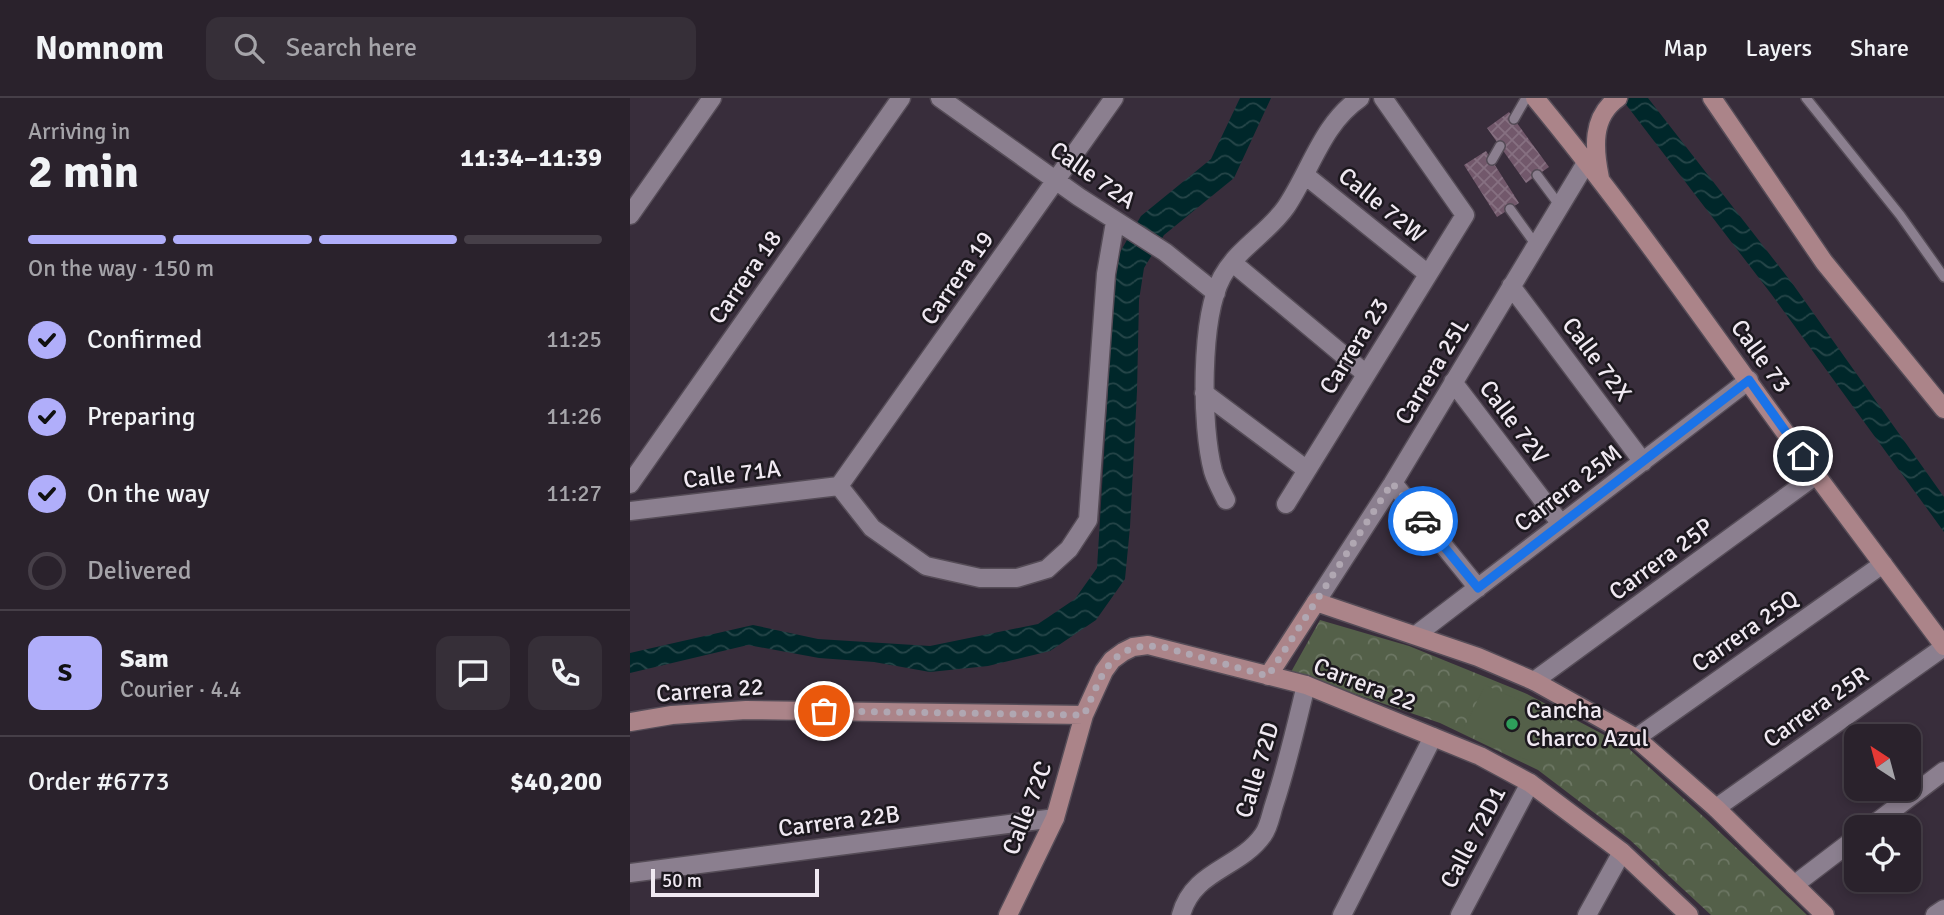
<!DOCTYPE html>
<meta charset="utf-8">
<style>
body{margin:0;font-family:Signika,sans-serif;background:#362f38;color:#f1f3f6;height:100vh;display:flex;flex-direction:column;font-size:26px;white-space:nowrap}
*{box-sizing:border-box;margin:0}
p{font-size:23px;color:#a5a4a9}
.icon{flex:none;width:38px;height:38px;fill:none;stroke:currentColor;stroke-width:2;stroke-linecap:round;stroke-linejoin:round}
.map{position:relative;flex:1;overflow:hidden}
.panel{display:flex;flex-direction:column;background:#2a222c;width:630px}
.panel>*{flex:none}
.needle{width:46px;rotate:324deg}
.controls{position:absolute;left:1214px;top:626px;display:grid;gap:14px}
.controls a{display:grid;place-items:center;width:77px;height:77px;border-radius:14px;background:#2a222c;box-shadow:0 4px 10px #0003,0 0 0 2px #463f48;font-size:35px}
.scale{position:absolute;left:21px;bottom:18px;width:168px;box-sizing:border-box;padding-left:7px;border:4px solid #f0e9f2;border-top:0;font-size:19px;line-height:24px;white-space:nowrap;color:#f0e9f2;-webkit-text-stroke:5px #1c181e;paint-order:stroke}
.pin{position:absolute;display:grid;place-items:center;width:60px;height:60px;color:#fff;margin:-30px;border:4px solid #fff;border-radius:50%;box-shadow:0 2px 7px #0007}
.courier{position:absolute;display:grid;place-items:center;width:70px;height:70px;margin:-35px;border:5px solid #1a73e8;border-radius:50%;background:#fff;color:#222;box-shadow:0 2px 9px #0007}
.overview em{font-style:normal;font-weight:700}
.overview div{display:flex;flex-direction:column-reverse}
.overview{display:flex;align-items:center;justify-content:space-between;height:119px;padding:0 28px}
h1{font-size:46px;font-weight:700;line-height:52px}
.bar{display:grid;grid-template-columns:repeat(4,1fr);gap:10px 7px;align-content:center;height:84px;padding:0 28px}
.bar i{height:9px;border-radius:5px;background:#463f48}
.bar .active{background:#b0aefa}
.bar p{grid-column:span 4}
.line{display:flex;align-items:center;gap:18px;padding:0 28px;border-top:2px solid #463f48}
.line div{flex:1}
.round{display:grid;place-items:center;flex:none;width:74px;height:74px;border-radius:14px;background:#362f38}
ol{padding:0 28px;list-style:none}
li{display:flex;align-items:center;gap:21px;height:77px}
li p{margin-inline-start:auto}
li .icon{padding:7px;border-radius:50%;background:#b0aefa;color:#111;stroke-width:4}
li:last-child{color:#a5a4a9}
li i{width:38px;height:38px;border:4px solid #463f48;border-radius:50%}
header{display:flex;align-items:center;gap:42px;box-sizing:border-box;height:98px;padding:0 35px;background:#2a222c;border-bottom:2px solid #463f48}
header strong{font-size:33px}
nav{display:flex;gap:38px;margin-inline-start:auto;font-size:24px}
.search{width:490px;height:63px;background:#362f38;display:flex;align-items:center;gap:18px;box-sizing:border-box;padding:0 24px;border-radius:14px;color:#a5a4a9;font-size:26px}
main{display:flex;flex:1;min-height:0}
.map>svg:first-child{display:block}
</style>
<header>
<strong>Nomnom</strong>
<div class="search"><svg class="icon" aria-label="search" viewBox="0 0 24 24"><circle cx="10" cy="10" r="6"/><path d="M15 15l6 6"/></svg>Search here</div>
<nav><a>Map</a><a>Layers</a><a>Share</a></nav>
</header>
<main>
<section class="panel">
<div class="overview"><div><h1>2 min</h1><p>Arriving in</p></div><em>11:34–11:39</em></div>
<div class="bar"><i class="active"></i><i class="active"></i><i class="active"></i><i></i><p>On the way · 150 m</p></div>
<ol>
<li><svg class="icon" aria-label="check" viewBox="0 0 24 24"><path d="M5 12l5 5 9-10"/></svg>Confirmed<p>11:25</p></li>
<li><svg class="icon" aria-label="check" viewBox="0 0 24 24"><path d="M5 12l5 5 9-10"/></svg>Preparing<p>11:26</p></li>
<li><svg class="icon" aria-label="check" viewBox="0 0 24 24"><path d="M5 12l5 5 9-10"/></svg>On the way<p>11:27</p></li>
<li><i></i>Delivered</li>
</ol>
<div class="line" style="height:126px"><b class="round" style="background:#b0aefa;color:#111">S</b><div><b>Sam</b><p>Courier · 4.4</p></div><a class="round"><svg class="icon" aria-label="chat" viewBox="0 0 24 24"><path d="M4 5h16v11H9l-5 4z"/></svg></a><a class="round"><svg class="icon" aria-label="phone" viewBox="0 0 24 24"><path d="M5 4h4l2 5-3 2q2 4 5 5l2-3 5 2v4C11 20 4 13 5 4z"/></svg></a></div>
<div class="line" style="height:91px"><div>Order #6773</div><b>$40,200</b></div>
</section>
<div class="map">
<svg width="1314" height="817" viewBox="0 0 1314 817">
<defs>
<pattern id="park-crowns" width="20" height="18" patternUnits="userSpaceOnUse" patternTransform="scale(1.75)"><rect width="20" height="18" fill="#546049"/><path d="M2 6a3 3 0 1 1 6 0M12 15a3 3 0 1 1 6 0" fill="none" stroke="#6d7764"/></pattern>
<pattern id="water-waves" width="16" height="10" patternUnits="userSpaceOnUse" patternTransform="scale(1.75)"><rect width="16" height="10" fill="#00272a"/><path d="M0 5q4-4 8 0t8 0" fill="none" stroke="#264649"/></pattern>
<pattern id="building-cross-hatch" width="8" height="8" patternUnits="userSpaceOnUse" patternTransform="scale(1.75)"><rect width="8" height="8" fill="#72586b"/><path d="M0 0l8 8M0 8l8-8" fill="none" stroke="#867081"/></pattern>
</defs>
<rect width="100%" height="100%" fill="#382d3b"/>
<path fill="url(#park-crowns)" d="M 690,522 L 779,548 L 897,596 L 997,649 L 1075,720 L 1177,817 L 1081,817 L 1000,742 L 908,672 L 810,625 L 661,574 Z"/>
<path fill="#546049" d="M 855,587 L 931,621 L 908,667 L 833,632 Z"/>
<path fill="url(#water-waves)" d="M 610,0 L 641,0 L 604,80 L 534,137 L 514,170 L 509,202 L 507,293 L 500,429 L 495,481 L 466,522 L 420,553 L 358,568 L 300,574 L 244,564 L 189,560 L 118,547 L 0,575 L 0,555 L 123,527 L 188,541 L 300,548 L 408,526 L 445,501 L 467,470 L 478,292 L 479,199 L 486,161 L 511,118 L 581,61 Z
M 991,0 L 1018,0 L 1162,185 L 1314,399 L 1314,434 L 1142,197 Z"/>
<path fill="url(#building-cross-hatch)" d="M 879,14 L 919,69 L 896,85 L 857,30 Z
M 856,53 L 889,105 L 867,119 L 834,67 Z"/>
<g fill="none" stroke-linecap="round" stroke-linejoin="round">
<defs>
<path id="lane" d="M 1176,0 L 1270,117 L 1314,179
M 884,21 L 896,0
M 862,62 L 870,48
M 907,77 L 930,108
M 880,111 L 906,147"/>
<path id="street" d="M 310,0 L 449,99 L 535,154 L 586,195
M 675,77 L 798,176
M 0,117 L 82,0
M 603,165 L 736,276
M 881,188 L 1013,364
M 823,284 L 931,426
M 574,295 L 677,372
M 763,385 L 848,490
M 0,386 L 271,0
M 209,388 L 242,430 L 296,468 L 350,480 L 387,480 L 417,471 L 439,451 L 458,422 L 476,176 L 485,124
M 209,388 L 484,0
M 596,402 C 591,392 586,383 583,373 C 571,328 570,220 592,179 C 608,150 639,134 656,109 C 681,72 692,26 730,0
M 656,406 L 835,117 L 753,0
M 0,413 L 209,388
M 686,504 L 763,385 L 956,65
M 786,537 L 1119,282
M 904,583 L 1186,377
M 1006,640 L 1253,466
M 1086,710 L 1314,549
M 1239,730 L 1314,673
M 0,775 L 425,720
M 1164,787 L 1227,739
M 551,817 C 563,772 609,771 633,737 C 639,729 641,716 644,707 C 657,668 666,628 676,587
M 712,817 L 803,639
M 830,817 L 900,685
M 957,817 L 992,754
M 1305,817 L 1314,811"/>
<path id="secondary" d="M 905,0 C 1005,121 1094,252 1187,378 C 1229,435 1272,491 1314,548
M 1082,0 L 1194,164 L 1314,311
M 970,80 C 964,51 961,19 988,0
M 638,578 L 686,504 L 848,559 L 904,583 L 1006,640 L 1086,710 L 1195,817
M 0,624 L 42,617 L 116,612 L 454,617
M 378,817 L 425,720 L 454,617 L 474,573 L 482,562 L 493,554 L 503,549 L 518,547 L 676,587 L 850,658 L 900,685 L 992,754 L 1059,817"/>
</defs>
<use href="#lane" stroke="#554c57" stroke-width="12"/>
<use href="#street" stroke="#554c57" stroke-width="21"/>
<use href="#secondary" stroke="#554c57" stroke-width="21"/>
<use href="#lane" stroke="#8b7f8f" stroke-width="9"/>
<use href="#street" stroke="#8b7f8f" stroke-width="18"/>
<use href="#secondary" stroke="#ab8489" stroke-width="18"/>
</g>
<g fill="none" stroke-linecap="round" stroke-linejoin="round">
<path stroke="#b0a7b2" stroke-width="7" stroke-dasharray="0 12.6" d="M 194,613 L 454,617 C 472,577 480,542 533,549 L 638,578 L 762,385 L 793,423"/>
<path stroke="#1a73e8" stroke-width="9" d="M 793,423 L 848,490 L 1119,282 L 1173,358"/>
</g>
<circle fill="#2e9e5b" stroke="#1c181e" stroke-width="2.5" cx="882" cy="626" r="7"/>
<g text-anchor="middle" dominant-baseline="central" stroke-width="5" stroke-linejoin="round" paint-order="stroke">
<g font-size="24" fill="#f0e9f2" stroke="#1c181e">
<text transform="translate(463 77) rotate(35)">Calle 72A</text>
<text transform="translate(752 107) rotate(39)">Calle 72W</text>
<text transform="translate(115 179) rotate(-55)">Carrera 18</text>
<text transform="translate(327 180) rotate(-55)">Carrera 19</text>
<text transform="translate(724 248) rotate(-58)">Carrera 23</text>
<text transform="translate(1131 258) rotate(54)">Calle 73</text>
<text transform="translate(967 261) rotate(53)">Calle 72X</text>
<text transform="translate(802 273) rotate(-59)">Carrera 25L</text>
<text transform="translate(884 324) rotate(53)">Calle 72V</text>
<text transform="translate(102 376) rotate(-7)">Calle 71A</text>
<text transform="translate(938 390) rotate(-37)">Carrera 25M</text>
<text transform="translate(1031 461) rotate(-36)">Carrera 25P</text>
<text transform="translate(1115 533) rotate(-35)">Carrera 25Q</text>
<text transform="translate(735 586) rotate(21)">Carrera 22</text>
<text transform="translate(80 592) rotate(-4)">Carrera 22</text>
<text transform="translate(1186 609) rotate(-35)">Carrera 25R</text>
<text transform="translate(627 672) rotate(-73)">Calle 72D</text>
<text transform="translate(397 710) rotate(-69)">Calle 72C</text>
<text transform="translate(209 723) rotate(-7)">Carrera 22B</text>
<text transform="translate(843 739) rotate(-62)">Calle 72D1</text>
</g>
<g font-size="24" fill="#f0e9f2" stroke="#1c181e" text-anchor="start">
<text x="896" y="612">Cancha<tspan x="896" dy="28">Charco Azul</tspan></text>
</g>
</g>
</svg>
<div class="controls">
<a><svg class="needle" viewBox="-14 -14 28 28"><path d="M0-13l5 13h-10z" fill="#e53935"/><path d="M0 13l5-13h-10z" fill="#a5a4a9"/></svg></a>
<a><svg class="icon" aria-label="locate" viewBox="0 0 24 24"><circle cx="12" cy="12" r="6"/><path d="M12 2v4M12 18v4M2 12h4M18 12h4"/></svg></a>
</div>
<div class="scale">50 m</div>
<div class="pin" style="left:194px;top:613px;background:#ea580c"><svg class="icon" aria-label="bag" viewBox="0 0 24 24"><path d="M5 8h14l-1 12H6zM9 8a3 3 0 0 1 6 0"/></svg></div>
<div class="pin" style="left:1173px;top:358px;background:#1f2937"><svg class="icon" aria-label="home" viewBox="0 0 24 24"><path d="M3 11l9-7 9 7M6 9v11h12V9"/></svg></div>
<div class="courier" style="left:793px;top:423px"><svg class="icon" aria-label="car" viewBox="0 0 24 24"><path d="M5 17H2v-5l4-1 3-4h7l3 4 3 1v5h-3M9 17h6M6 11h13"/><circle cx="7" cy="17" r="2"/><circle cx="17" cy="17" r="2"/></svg></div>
</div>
</main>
